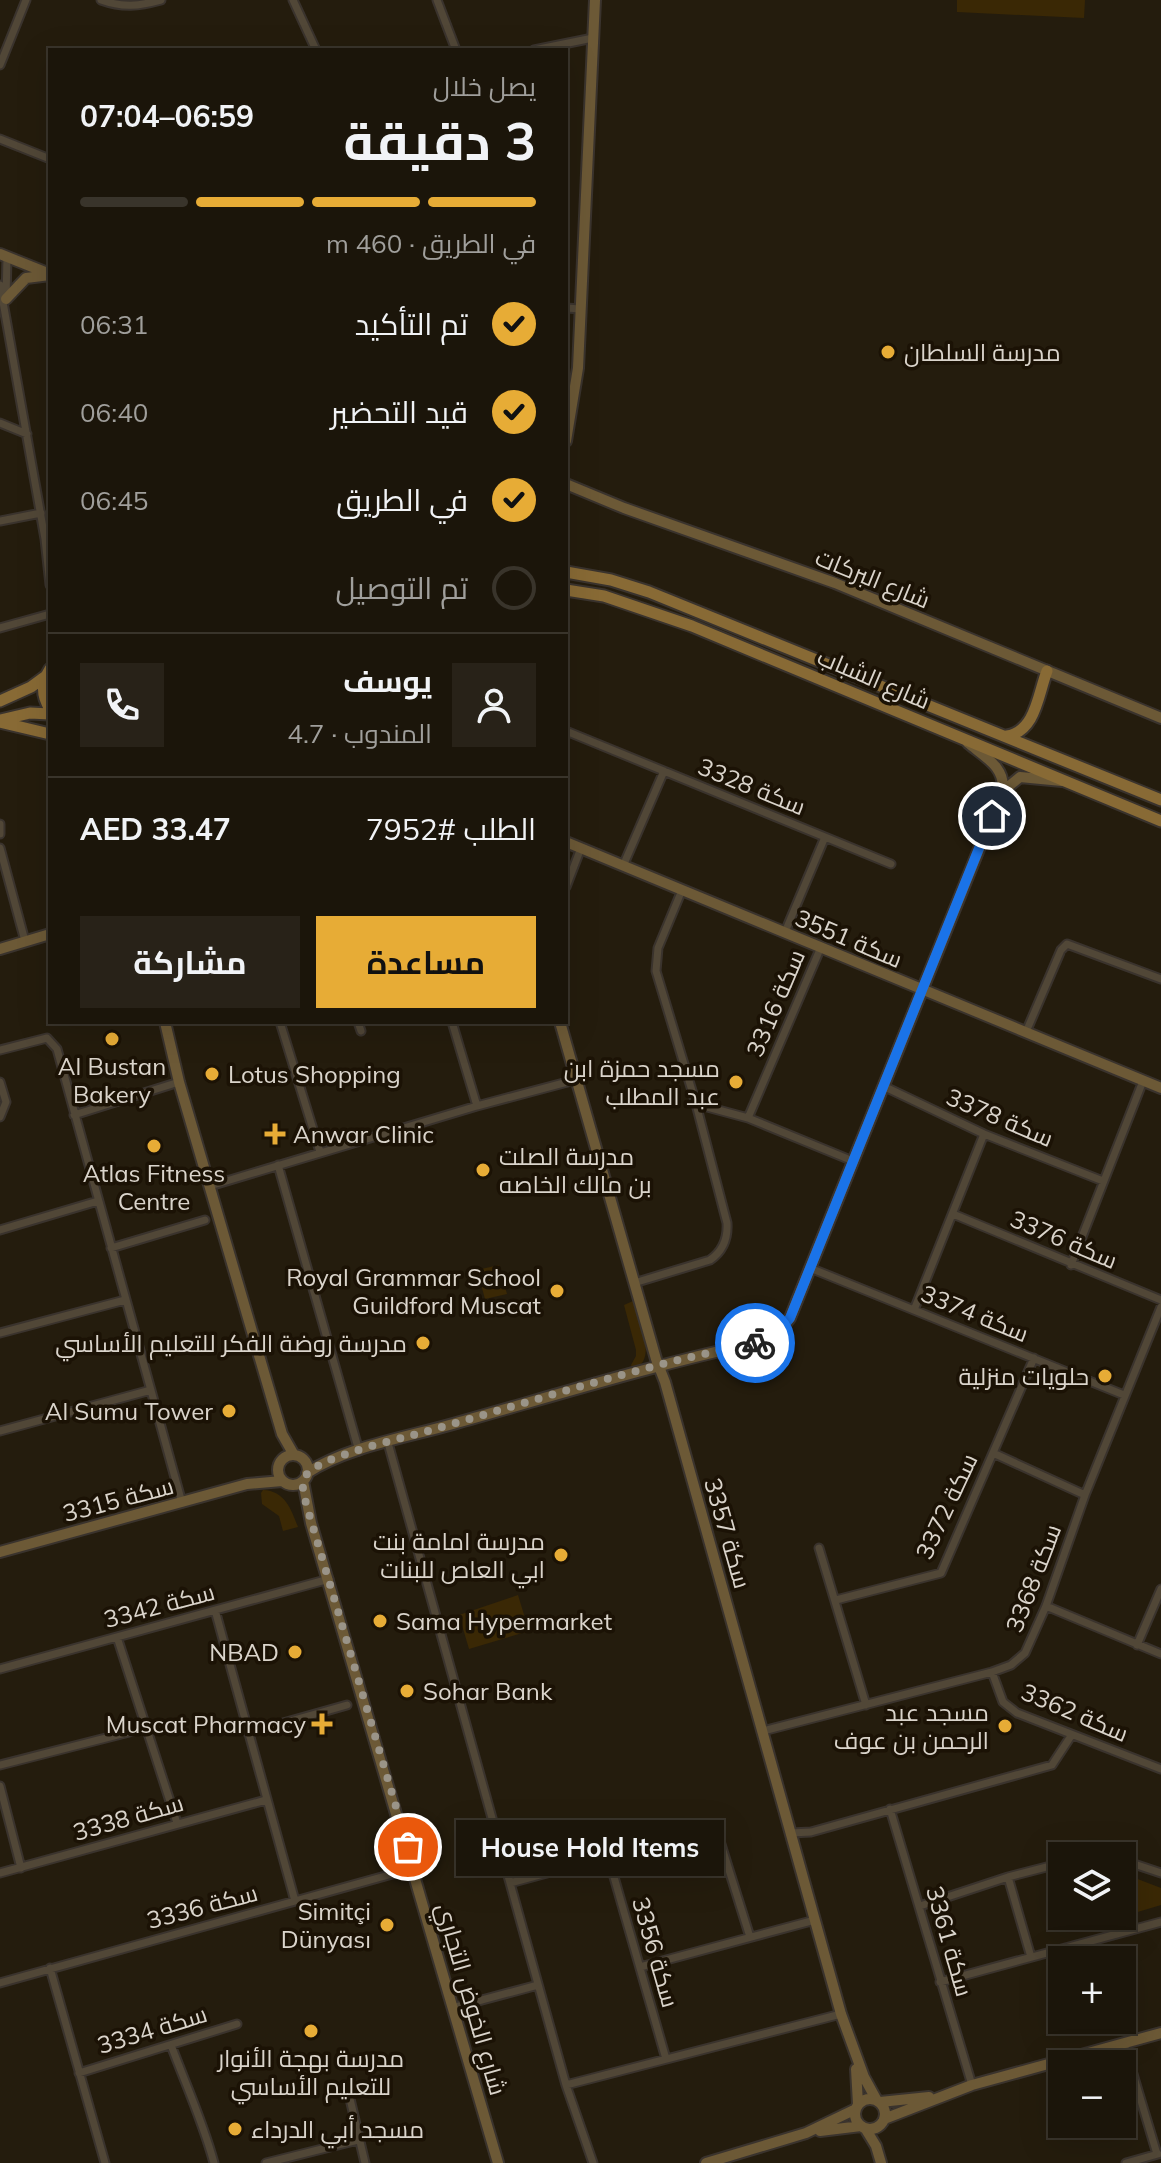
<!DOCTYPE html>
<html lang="ar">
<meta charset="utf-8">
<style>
body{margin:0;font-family:Mulish,Cairo,sans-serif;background:#282218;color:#f1f3f6;direction:rtl;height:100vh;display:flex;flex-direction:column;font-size:30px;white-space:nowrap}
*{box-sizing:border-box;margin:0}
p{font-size:26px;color:#a09f9c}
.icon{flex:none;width:44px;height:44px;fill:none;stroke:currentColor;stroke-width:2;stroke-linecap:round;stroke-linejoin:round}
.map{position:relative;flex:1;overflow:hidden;direction:ltr}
.drawer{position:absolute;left:48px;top:48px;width:520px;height:976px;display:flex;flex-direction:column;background:#1b150a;border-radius:0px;box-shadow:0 8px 32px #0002,0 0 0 2px #39342b;direction:rtl}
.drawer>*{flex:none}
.buttons{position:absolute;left:1048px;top:1842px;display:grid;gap:16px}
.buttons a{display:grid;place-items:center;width:88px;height:88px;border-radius:0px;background:#1b150a;box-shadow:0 8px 32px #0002,0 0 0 2px #39342b;font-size:40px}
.pin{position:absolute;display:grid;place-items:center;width:68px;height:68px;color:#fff;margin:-34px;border:4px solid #fff;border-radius:50%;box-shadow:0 2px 8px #0007}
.courier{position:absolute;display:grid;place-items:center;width:80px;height:80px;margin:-40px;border:6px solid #1a73e8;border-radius:50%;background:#fff;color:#222;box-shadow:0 2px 10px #0007}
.bubble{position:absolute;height:56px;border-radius:0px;background:#1b150a;box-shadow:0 8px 32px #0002,0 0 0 2px #39342b;font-size:26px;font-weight:700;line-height:56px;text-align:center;direction:rtl}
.summary em{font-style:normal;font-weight:700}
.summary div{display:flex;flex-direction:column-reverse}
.summary{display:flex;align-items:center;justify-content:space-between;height:136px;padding:0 32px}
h1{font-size:52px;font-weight:700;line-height:60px}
.bar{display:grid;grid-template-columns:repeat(4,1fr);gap:12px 8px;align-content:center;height:96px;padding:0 32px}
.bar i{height:10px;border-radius:6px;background:#39342b}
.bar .selected{background:#e7ac36}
.bar p{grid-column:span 4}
.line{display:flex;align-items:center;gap:20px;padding:0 32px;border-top:2px solid #39342b}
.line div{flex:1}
.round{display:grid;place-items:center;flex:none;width:84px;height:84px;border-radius:0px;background:#282218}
ol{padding:0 32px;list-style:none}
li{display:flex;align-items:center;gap:24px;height:88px}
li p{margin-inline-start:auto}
li .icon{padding:8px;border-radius:50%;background:#e7ac36;color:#111;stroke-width:4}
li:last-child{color:#a09f9c}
li i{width:44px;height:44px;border:4px solid #39342b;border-radius:50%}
.action{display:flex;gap:16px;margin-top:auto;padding:16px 32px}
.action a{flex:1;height:92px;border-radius:0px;background:#e7ac36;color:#111;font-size:32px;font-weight:700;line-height:92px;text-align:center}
.action a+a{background:#282218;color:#f1f3f6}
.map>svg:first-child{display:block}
</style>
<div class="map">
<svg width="1161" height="2163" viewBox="0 0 1161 2163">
<rect width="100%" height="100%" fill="#241c0d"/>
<path fill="#3a2805" d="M 957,0 L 1085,0 L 1084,18 L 957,12 Z
M 499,1265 L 507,1294 L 485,1299 L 477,1270 Z
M 633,1301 C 638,1320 659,1361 633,1369 L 631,1365 L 636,1356 L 636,1350 L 624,1305 Z
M 263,1490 C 285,1491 291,1509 298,1527 L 283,1531 L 279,1516 L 262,1504 L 261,1493 Z
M 518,1595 L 529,1631 L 469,1649 L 459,1615 Z
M 1122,1873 L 1161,1888 L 1161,1905 L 1101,1923 L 1098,1916 L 1122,1916 Z"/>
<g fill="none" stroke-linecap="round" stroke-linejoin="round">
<defs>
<path id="street" d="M 101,0 C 123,8 139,6 161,0
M 293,0 L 316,50
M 437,0 L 456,50
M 534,50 L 593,38
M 0,65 L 26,0
M 0,139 L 50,159
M 0,285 L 45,539 L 50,585
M 6,300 L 7,256
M 566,308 L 581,309
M 0,423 L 27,434
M 0,521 L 41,513
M 0,628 L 50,614
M 566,731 L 891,864
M 0,824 L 0,834
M 0,848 L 25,941
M 623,866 L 664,771
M 566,887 L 581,848
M 785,932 L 825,837
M 280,1022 L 320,1152
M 358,1022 L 361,1031
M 452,1022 L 477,1106
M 1026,1032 L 1061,950 L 1067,944 L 1161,979
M 0,1050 L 47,1038 L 57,1049 L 182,1503
M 0,1082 L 6,1102 L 0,1117
M 883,1086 L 984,1134 L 1103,1181
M 696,1104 L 748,1118 L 853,1161
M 74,1115 L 179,1082
M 748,1118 L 821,947
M 278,1165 L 359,1451
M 210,1186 L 477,1106 L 575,1080
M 953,1214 L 1161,1300
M 0,1230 L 98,1201
M 111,1248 L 205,1220
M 1071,1265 L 1143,1081
M 810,1268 L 1124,1395
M 634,1283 L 710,1260 C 723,1251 728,1239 727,1223 L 696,1104 L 656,971 L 658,948 L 682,890
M 914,1310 L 984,1134
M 0,1333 L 125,1300
M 0,1431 L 151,1390
M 388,1443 L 566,2085 L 593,2163
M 993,1453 L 1085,1495
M 819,1548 L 866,1705
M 836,1600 L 941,1573 L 1034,1358
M 1046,1606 L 1161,1654
M 215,1610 L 295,1901
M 117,1637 L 177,1823
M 1137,1645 L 1161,1589
M 0,1669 L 329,1579
M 992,1672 L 1003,1702 L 1017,1713 L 1161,1769
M 763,1731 L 992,1672 L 1011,1665 L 1025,1653 L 1046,1606 L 1085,1495 L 1161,1307
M 248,1733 L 347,1705
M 0,1765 L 145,1728
M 0,1786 L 21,1868
M 890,1809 L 972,2085
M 791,1833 L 811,1832 L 1052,1765 L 1071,1736
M 608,1856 L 666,2059
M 1086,1856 L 1094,1854 L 1110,1856
M 1122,1860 L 1161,1873
M 0,1873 L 266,1800
M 1008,1877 L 1031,1957
M 510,1883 L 706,1830 L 719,1838 L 750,1937
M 920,1906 L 1008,1877 L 1062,1863
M 640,1967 L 815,1920
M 50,1968 L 105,2163
M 940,1982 L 1161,1922
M 0,1983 L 414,1868
M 452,2008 L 538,1985
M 1124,2044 L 1157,2154
M 171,2045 C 186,2085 203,2122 214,2163
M 79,2073 L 237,2024
M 566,2085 L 841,2014
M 347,2086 L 365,2163
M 266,2163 L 358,2140
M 1126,2163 L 1158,2154"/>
<path id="secondary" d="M 0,254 L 50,274
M 6,299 L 26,278 L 50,275
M 566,441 L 578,368 L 595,0
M 566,484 L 624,508 L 835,583 L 1161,718
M 1003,791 L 1020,777 L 1062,781
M 566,842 L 1161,1088
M 0,949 L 50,934
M 165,1022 L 179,1082 L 282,1434 L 294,1455
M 560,1022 L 656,1359 L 665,1382 L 841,2014 L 864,2077 L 876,2099
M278 1470a15 15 0 1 1 30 0a15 15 0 1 1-30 0Z
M 307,1473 C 346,1447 408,1437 453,1424 C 553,1396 653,1365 755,1343 C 770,1337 781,1331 790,1318 L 1002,792 C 1007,768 985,757 968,743
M 303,1481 L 311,1523 L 498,2163
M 0,1552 L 247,1484 L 282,1481
M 856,2069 L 858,2104
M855 2114a15 15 0 1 1 30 0a15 15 0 1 1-30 0Z
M 880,2102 L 929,2097
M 884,2119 L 972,2085 L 1161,2033
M 865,2128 L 876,2146 L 881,2163
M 820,2131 L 861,2126
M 706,2163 L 806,2133 L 856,2109"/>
<path id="primary" d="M 566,572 L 611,580 L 649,592 L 1161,800
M 566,590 L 604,596 L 692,626 L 1161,821
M 50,669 C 41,683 41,695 50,709
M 0,701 L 31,687 L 46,676
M 1,720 L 30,713 L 50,714
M 0,722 L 50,734
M 1007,736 C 1036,731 1038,694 1047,671"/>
</defs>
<use href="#street" stroke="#3a332d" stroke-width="11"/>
<use href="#secondary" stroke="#3a332d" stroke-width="14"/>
<use href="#primary" stroke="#3a332d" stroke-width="15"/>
<use href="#street" stroke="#514737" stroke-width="7"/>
<use href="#secondary" stroke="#6c5936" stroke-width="10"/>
<use href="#primary" stroke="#886a35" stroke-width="11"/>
</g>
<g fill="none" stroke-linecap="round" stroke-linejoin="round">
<path stroke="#9a9488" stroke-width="8" stroke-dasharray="0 14.4" d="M 408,1847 L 307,1507 C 304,1495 299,1482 308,1473 C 324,1456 399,1439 424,1432 C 534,1401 643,1365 755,1343"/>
<path stroke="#1a73e8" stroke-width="10" d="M 755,1343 L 778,1332 L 790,1318 L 992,816"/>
</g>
<g fill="#e7ac36" stroke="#1b1205" stroke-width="3">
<circle cx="888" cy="352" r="8"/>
<circle cx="112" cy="1039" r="8"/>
<circle cx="212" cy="1074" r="8"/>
<circle cx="736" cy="1082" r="8"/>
<path d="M271 1122h8v8h8v8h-8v8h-8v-8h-8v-8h8z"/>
<circle cx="154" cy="1146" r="8"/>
<circle cx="483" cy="1170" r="8"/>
<circle cx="557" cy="1291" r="8"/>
<circle cx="423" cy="1343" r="8"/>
<circle cx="1105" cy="1376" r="8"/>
<circle cx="229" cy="1411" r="8"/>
<circle cx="561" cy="1555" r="8"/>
<circle cx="380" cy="1621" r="8"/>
<circle cx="295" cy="1652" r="8"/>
<circle cx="407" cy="1691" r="8"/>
<path d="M318 1712h8v8h8v8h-8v8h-8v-8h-8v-8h8z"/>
<circle cx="1005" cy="1726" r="8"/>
<circle cx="387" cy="1925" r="8"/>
<circle cx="311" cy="2031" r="8"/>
<circle cx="235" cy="2129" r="8"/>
</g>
<g text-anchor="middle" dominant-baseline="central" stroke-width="7" stroke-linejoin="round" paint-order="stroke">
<g font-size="24" fill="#dad4cb" stroke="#1b1205" text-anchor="end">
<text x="904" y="352" text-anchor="start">مدرسة السلطان</text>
<text x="112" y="1066" text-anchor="middle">Al Bustan<tspan x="112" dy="28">Bakery</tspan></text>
<text x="720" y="1068">مسجد حمزة ابن<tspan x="720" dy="28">عبد المطلب</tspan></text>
<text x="228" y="1074" text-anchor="start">Lotus Shopping</text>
<text x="293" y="1134" text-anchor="start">Anwar Clinic</text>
<text x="499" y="1156" text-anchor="start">مدرسة الصلت<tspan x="499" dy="28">بن مالك الخاصه</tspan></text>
<text x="154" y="1173" text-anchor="middle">Atlas Fitness<tspan x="154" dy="28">Centre</tspan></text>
<text x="541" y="1277">Royal Grammar School<tspan x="541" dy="28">Guildford Muscat</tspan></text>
<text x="407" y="1343">مدرسة روضة الفكر للتعليم الأساسي</text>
<text x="1089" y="1376">حلويات منزلية</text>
<text x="213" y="1411">Al Sumu Tower</text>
<text x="545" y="1541">مدرسة امامة بنت<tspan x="545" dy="28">ابي العاص للبنات</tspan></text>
<text x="396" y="1621" text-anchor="start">Sama Hypermarket</text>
<text x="279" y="1652">NBAD</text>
<text x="423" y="1691" text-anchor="start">Sohar Bank</text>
<text x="989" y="1712">مسجد عبد<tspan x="989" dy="28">الرحمن بن عوف</tspan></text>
<text x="306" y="1724">Muscat Pharmacy</text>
<text x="371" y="1911">Simitçi<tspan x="371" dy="28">Dünyası</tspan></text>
<text x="311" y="2058" text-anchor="middle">مدرسة بهجة الأنوار<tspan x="311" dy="28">للتعليم الأساسي</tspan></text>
<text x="251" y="2129" text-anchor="start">مسجد أبي الدرداء</text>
</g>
<g font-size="24" fill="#dad4cb" stroke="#1b1205">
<text transform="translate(873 578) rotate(22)">شارع البركات</text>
<text transform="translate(874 678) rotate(23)">شارع الشباب</text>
<text transform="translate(752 786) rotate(22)">سكة 3328</text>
<text transform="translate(849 938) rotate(23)">سكة 3551</text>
<text transform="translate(775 1003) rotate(-67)">سكة 3316</text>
<text transform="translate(1000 1117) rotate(23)">سكة 3378</text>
<text transform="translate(1064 1239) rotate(23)">سكة 3376</text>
<text transform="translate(975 1313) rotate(22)">سكة 3374</text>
<text transform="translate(118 1499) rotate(-15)">سكة 3315</text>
<text transform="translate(946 1506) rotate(-65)">سكة 3372</text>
<text transform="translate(728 1533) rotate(74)">سكة 3357</text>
<text transform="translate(1033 1578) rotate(-69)">سكة 3368</text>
<text transform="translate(159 1605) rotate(-15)">سكة 3342</text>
<text transform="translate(1075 1712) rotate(23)">سكة 3362</text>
<text transform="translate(128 1817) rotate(-16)">سكة 3338</text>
<text transform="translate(202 1906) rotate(-15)">سكة 3336</text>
<text transform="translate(950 1941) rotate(74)">سكة 3361</text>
<text transform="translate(656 1952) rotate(74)">سكة 3356</text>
<text transform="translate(472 1999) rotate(74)">شارع الخوض التجاري</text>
<text transform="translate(152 2029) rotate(-17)">سكة 3334</text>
</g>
</g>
</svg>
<div class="buttons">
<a><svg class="icon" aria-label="layers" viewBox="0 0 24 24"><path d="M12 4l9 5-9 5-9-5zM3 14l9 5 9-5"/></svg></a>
<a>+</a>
<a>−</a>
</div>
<div class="pin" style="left:408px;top:1847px;background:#ea580c"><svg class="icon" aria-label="bag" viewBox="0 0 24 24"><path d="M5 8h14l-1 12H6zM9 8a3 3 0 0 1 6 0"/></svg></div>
<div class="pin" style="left:992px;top:816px;background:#1f2937"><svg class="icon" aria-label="home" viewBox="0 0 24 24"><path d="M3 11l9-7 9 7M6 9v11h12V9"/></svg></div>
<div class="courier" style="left:755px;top:1343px"><svg class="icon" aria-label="bike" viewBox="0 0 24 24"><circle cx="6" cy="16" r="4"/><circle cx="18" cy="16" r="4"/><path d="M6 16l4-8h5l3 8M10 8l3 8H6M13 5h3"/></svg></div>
<div class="bubble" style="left:456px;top:1820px;width:268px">House Hold Items</div>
<section class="drawer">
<div class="summary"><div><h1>3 دقيقة</h1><p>يصل خلال</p></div><em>06:59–07:04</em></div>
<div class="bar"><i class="selected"></i><i class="selected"></i><i class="selected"></i><i></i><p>في الطريق · 460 m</p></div>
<ol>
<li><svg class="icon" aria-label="check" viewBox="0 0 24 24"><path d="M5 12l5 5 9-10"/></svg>تم التأكيد<p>06:31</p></li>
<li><svg class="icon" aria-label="check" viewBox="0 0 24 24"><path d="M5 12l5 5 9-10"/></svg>قيد التحضير<p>06:40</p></li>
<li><svg class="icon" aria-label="check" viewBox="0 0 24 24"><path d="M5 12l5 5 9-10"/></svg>في الطريق<p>06:45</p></li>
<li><i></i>تم التوصيل</li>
</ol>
<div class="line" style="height:144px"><a class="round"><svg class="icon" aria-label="person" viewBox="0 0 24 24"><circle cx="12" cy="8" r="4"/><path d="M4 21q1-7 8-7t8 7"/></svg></a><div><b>يوسف</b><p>المندوب · 4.7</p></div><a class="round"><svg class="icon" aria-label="phone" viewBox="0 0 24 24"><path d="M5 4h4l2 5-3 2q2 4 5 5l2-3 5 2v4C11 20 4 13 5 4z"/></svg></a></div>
<div class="line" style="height:104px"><div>الطلب #7952</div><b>AED 33.47</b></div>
<div class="action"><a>مساعدة</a><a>مشاركة</a></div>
</section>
</div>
